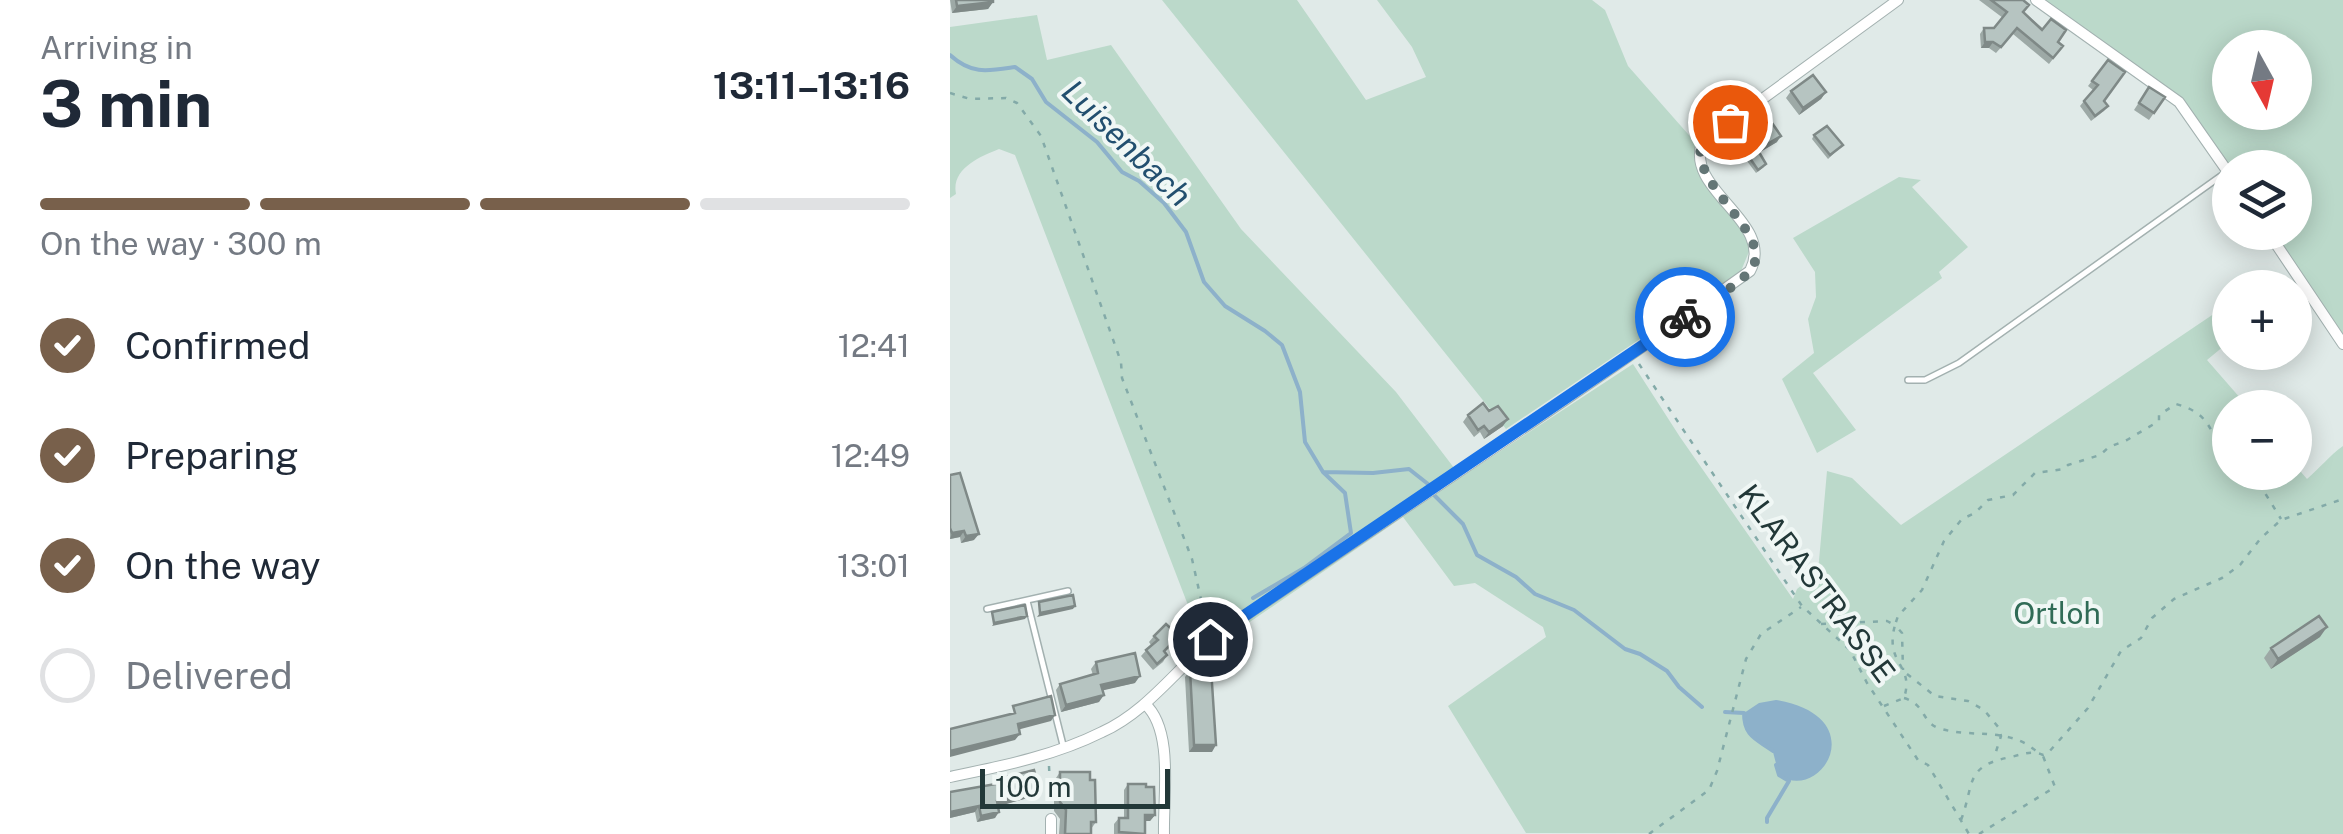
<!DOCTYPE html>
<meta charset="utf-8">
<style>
body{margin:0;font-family:"Public Sans",sans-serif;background:#f6f6f7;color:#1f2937;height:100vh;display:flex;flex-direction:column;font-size:38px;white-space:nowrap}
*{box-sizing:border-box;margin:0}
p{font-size:32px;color:#747a83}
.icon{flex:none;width:55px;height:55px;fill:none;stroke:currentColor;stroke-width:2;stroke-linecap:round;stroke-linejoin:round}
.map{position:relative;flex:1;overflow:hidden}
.panel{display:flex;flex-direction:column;background:#fff;width:950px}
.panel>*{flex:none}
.needle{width:65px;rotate:172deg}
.tools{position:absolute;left:1262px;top:30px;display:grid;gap:20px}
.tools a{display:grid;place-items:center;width:100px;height:100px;border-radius:50%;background:#fff;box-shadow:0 5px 25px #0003;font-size:50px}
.scale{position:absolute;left:30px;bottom:25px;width:190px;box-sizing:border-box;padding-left:10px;border:5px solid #223838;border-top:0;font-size:28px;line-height:35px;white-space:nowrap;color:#223838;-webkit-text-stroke:8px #f0f7f5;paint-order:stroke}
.pin{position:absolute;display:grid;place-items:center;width:85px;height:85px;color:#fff;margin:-42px;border:5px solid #fff;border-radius:50%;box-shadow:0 2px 10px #0007}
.courier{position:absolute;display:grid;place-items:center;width:100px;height:100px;margin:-50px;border:8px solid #1a73e8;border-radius:50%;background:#fff;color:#222;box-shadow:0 2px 12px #0007}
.summary em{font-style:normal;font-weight:700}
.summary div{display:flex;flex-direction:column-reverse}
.summary{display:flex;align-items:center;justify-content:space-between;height:170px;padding:0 40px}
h1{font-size:65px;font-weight:700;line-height:75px}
.bar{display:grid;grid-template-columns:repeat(4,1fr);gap:15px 10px;align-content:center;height:120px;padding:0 40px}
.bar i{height:12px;border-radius:8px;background:#e0e1e3}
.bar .active{background:#78604b}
.bar p{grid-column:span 4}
ol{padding:0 40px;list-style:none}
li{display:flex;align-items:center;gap:30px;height:110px}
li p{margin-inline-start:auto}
li .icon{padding:10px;border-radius:50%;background:#78604b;color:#fff;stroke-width:4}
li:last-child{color:#747a83}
li i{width:55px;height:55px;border:5px solid #e0e1e3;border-radius:50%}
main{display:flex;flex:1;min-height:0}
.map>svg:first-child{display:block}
</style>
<main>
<section class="panel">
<div class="summary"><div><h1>3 min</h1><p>Arriving in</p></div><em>13:11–13:16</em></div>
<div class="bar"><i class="active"></i><i class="active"></i><i class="active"></i><i></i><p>On the way · 300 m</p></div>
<ol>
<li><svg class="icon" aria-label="check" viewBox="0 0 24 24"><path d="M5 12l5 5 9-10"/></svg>Confirmed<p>12:41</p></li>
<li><svg class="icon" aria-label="check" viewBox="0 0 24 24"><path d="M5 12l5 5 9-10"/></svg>Preparing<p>12:49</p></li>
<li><svg class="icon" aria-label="check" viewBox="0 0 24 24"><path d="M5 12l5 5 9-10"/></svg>On the way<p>13:01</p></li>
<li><i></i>Delivered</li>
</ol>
</section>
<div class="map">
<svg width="1393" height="834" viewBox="0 0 1393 834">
<rect width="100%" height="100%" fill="#e0eae8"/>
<path fill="#bbd9ca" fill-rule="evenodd" d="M 212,0 L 347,0 L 416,100 L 476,77 L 462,47 L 427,0 L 642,0 L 655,10 L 678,66 L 753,151 L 746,160 L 797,219 L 803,242 L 791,271 L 556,429 Z
M 1090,0 L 1393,0 L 1393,340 L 1321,233 L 1345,232 L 1345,168 L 1280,168 L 1230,101 ZM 1280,48 L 1345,48 L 1345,112 L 1280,112 Z
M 87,15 L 97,60 L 161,45 L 291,229 L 446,392 L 511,477 L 683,364 L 730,437 L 843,599 L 847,589 L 868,572 L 877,471 L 902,478 L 951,525 L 1280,303 L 1280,341 L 1257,360 L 1298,407 L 1280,408 L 1280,472 L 1345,472 L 1345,465 L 1357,479 C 1370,468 1379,456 1393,446 L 1393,834 L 576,833 L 498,706 L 596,637 L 593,627 L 525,583 L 504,586 L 453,517 L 256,652 L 65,155 L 49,149 C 29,157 1,169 6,194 L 0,198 L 0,27 Z
M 949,177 L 971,180 L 962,187 L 1018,247 L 989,272 L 992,278 L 863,373 L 906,430 L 867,453 L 832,379 L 864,353 L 858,319 L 866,297 L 865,272 L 843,238 Z"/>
<path fill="#8db1ca" d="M 826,700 C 925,717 870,804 829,775 L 823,752 C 807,739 794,738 794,713 L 809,703 Z"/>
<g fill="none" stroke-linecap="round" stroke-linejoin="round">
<path stroke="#8db1ca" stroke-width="4" d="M 0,55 C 22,75 38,71 65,67 L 82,79 L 96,102 L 147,142 L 172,172 L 189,181 L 214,203 L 236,232 L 254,282 L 275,306 L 315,331 L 332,345 L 350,392 L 355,442 L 373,472 L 423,473 L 459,469 L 478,484
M 485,496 L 513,524 L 527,555 L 566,577 L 585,594 L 624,610 L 675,649 L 690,654 L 717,671 L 729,687 L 752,707
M 303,598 L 354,568 L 401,533 L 395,493 L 373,472
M 775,712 L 794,713 C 794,737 807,739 823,751
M 817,822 L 817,818 L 839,781 L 829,775 L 826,765"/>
<defs>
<path id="service" d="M 958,380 L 975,380 L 1009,363 L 1275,173
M 77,601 L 113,745
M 37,609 L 118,591"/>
<path id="minor" d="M 1086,0 L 1229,102 L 1280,175
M 1318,232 L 1393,344
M 195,704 C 224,730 213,796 214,834
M 0,777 C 52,766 104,756 152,732 C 203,709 234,657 280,626 C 454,508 629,393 800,271 C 826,222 735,191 752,143 L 948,0
M 101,834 L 101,819"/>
</defs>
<use href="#service" stroke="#a3b1b0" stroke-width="8"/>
<use href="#minor" stroke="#a3b1b0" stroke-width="12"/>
<path stroke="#83aaa8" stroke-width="2.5" stroke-dasharray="5 8" stroke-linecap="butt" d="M 0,93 L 20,99 L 56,98 L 67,103 L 91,136 L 171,362 L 172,378 L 242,559 L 257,626
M 689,364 L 852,606 L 900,650 L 917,683 L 968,760 L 978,765 L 1019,834
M 1302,472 L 1331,519
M 871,624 L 937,621 L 945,625 L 948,616 L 972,590 L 994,541 L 1012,519 L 1025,513 L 1038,500 L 1063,495 L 1085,473 L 1114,469 L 1118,465 L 1150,455 L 1159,447 L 1177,440 L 1209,421 L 1209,415 L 1226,404 C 1266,415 1257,436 1280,458
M 957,674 L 985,696 L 1018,701 L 1034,710 L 1049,728 L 1051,736 L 1044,758
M 954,698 C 975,704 972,722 988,728 C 1022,739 1057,726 1086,751
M 934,706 L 954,698 C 965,664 934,665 945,625 L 952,633 L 953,670
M 99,766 L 101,808
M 1011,820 C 1025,783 1014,766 1061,757 C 1073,754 1082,750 1093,755 L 1098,753 L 1138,708 L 1171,651 L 1191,638 L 1202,618 L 1224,599 L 1272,578 L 1290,565 L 1311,538 L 1331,520 L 1393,499
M 699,834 L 759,790 L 767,771 L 796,659 L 811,634 L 851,607
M 1029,834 L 1105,787 L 1093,756"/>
<use href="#service" stroke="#fff" stroke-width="5"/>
<use href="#minor" stroke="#fff" stroke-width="10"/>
</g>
<path fill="#9da9a6" d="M 0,0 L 43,0 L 43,2 L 38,9 L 2,13 Z
M 1029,0 L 1073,0 L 1074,12 L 1113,46 L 1099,64 L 1063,34 L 1046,53 L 1039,48 L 1031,48 L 1030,34 L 1034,28 L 1044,28 L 1053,18 Z
M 1158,60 L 1154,101 L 1158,106 L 1154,111 L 1141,121 L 1130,106 L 1143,90 L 1138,86 Z
M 1199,87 L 1215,97 L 1199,120 L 1184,110 Z
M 841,91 L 876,92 L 871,99 L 849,115 L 836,98 Z
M 795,124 L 827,142 L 810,152 L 814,167 L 806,173 L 794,157 L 803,149 L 790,131 Z
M 864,135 L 893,145 L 878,159 L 862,139 Z
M 539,411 L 553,426 L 534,439 L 530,432 L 524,437 L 513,422 L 518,415 Z
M 0,475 L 24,540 L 11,543 L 10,537 L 0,539 Z
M 204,636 L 229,636 L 215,652 L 217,655 L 213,662 L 203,670 L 191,656 L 201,645 L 199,642 Z
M 1370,637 L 1321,669 L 1314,658 L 1321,648 Z
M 146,662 L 185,683 L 152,690 L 149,702 L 111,712 L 106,690 L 110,684 L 143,675 L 141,669 Z
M 240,670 L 262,752 L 239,752 L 235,677 Z
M 110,772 L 146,822 L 141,829 L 141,834 L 109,834 L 110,819 L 104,811 L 104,781 Z
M 56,777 L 90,790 L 85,796 L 48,806 L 45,818 L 27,822 L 25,812 L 0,818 L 0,792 L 52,783 Z
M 178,784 L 205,815 L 200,821 L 195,821 L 195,834 L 164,834 L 164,824 L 169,818 L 174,818 L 174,790 Z"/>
<path fill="#7f8987" d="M 43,2 L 38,9 L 2,13 L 7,6 Z
M 1035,42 L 1043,42 L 1039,48 L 1031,48 Z
M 876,92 L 871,99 L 849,115 L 853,108 Z
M 831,136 L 827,142 L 807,154 L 812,147 Z
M 558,419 L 553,426 L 534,439 L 539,432 Z
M 14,531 L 10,537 L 0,539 L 2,533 Z
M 29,534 L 24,540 L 11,543 L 16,536 Z
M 125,606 L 123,609 L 87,617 L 90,613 Z
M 77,616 L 75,619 L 42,626 L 44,623 Z
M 1377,627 L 1370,637 L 1321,669 L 1328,659 Z
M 190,676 L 185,683 L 146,692 L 151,685 Z
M 154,695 L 149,702 L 111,712 L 116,705 Z
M 105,715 L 101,721 L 63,731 L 68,724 Z
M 70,734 L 65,740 L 0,757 L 0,751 Z
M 244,745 L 266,745 L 262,752 L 239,752 Z
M 90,790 L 85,796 L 42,808 L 47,801 Z
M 29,806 L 25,812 L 0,818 L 0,812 Z
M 49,812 L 45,818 L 27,822 L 31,816 Z
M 195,815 L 205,815 L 200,821 L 191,821 Z"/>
<path fill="#b6c4c1" stroke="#7f8987" stroke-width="2.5" d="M 6,0 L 43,0 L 43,2 L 7,6 Z
M 1041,0 L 1073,0 L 1079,5 L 1073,12 L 1092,30 L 1101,19 L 1116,30 L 1108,42 L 1113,46 L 1103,58 L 1067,28 L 1051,47 L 1043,42 L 1035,42 L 1034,28 L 1044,28 L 1057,12 Z
M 1158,60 L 1175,72 L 1154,101 L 1158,106 L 1145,116 L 1134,101 L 1148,85 L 1142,81 Z
M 863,75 L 876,92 L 853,108 L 841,91 Z
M 1199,87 L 1215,97 L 1204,113 L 1189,103 Z
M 813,110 L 831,136 L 812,147 L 795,124 Z
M 877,126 L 893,145 L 880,155 L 864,135 Z
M 806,147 L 816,164 L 808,170 L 797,154 Z
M 533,403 L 539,411 L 548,406 L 558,419 L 539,432 L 534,426 L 528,430 L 518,415 Z
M 10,473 L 29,534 L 16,536 L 14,531 L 2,533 L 0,528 L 0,475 Z
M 123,595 L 125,606 L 90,613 L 89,602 Z
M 75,605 L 77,616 L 44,623 L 42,612 Z
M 1369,616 L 1377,627 L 1328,659 L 1321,648 Z
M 216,624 L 229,636 L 214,651 L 217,655 L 207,664 L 196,650 L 208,640 L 204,636 Z
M 185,653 L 190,676 L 151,685 L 154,695 L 116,705 L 110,684 L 148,673 L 146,662 Z
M 261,668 L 266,745 L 244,745 L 240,670 Z
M 101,696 L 105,715 L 68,724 L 70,734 L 0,751 L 0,729 L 65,713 L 63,706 Z
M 84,770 L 90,790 L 47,801 L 49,812 L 31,816 L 29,806 L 0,812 L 0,792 L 57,782 L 56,777 Z
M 110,772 L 140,772 L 140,780 L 145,780 L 146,822 L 141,822 L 141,834 L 115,834 L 116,810 L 110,802 Z
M 178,784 L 196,784 L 196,787 L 204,787 L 205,815 L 195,815 L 195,834 L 169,832 L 169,818 L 178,818 Z"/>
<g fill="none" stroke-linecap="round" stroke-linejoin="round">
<path stroke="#647676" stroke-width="10" stroke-dasharray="0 18" d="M 735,317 C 755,303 782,290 799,272 C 831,238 737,185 752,143 L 780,122"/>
<path stroke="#1a73e8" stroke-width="12" d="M 260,639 L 735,317"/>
</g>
<g text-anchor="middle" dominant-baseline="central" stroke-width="8" stroke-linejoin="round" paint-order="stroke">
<g font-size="30" fill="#223838" stroke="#f0f7f5">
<text transform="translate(867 583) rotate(53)">KLARASTRASSE</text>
</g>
<g font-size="30" fill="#306b56" stroke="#f0f7f5">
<text x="1107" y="613">Ortloh</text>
</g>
<g font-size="32" font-style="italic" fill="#224f6f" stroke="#f0f7f5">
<text transform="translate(177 143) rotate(44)">Luisenbach</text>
</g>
</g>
</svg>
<div class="tools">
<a><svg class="needle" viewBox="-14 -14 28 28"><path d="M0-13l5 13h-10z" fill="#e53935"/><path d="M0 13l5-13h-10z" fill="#747a83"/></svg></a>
<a><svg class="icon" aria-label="layers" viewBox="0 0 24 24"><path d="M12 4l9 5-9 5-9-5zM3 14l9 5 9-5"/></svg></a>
<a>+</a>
<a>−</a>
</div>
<div class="scale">100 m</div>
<div class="pin" style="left:780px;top:122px;background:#ea580c"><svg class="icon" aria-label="bag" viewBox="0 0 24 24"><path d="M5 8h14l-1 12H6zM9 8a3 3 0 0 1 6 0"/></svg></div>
<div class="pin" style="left:260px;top:639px;background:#1f2937"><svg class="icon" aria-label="home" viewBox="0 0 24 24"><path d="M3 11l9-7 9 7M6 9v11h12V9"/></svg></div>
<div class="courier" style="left:735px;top:317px"><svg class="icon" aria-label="bike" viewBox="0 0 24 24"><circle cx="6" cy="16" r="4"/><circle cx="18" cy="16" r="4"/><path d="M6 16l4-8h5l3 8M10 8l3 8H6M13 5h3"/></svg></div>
</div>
</main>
